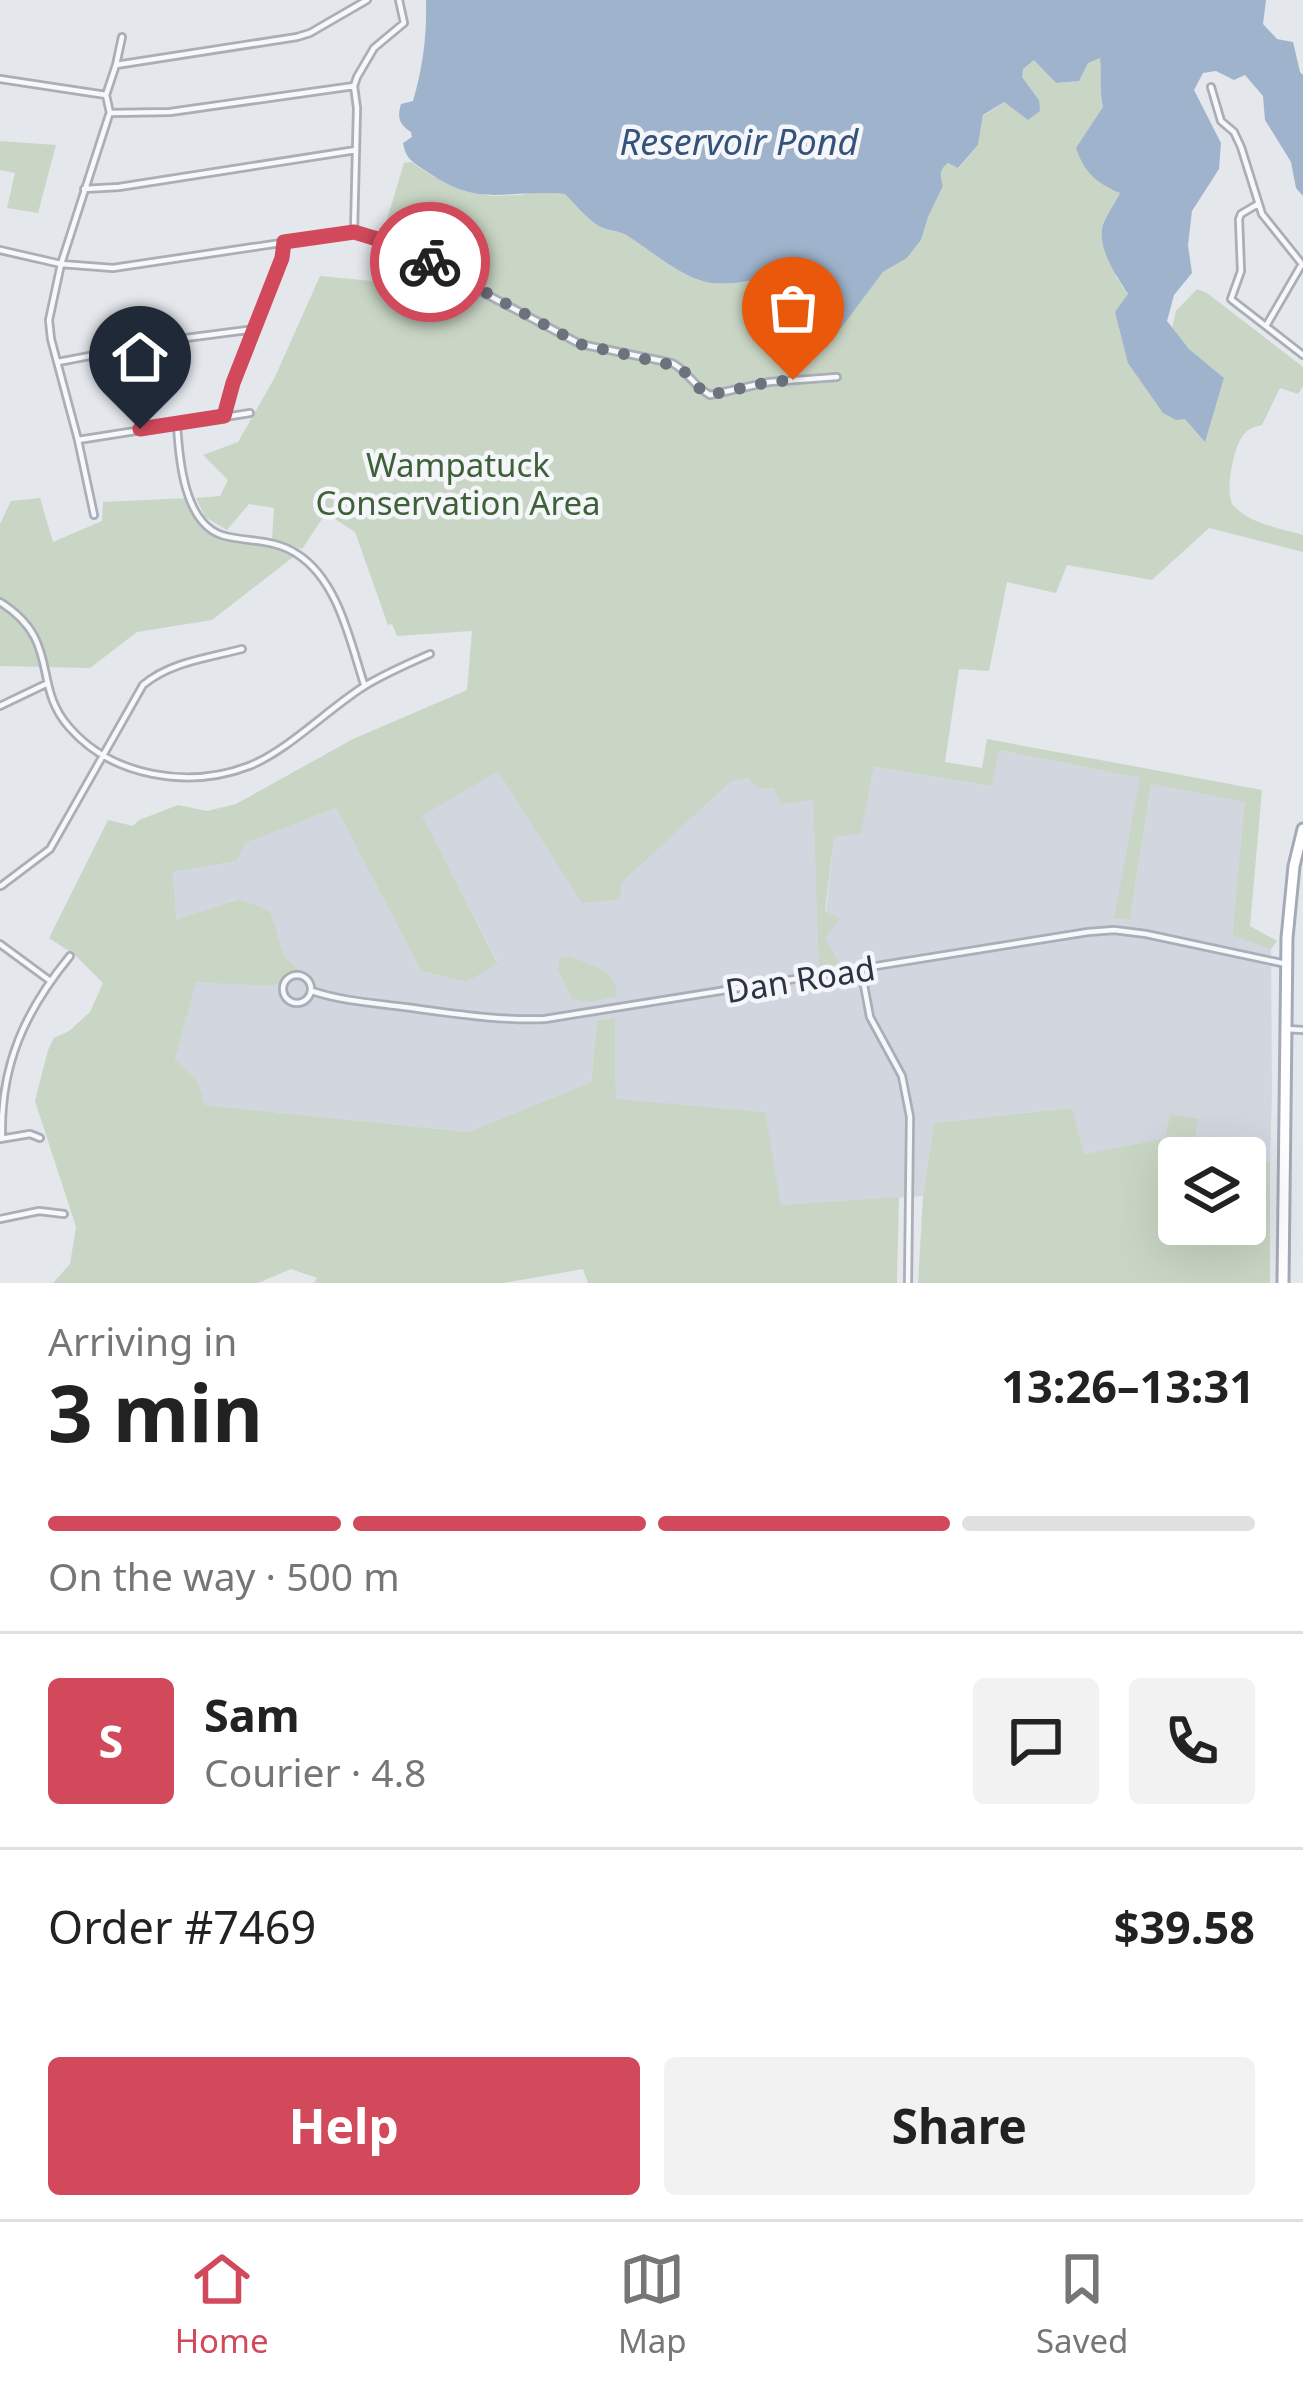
<!DOCTYPE html>
<meta charset="utf-8">
<style>
body{margin:0;font-family:"Noto Sans",sans-serif;background:#f2f2f2;color:#222;height:100vh;display:flex;flex-direction:column;font-size:45px;white-space:nowrap}
*{box-sizing:border-box;margin:0}
p{font-size:39px;color:#767676}
.icon{flex:none;width:66px;height:66px;fill:none;stroke:currentColor;stroke-width:2;stroke-linecap:round;stroke-linejoin:round}
.map{position:relative;height:1283px;overflow:hidden}
.panel{display:flex;flex-direction:column;background:#fff;flex:1}
.panel>*{flex:none}
.fabs{position:absolute;left:1158px;top:1137px;display:grid;gap:24px}
.fabs a{display:grid;place-items:center;width:108px;height:108px;border-radius:12px;background:#fff;box-shadow:0 12px 48px #0002;font-size:60px}
.pin{position:absolute;display:grid;place-items:center;width:102px;height:102px;color:#fff;margin:-123px -51px;border-radius:50% 50% 50% 0;rotate:-45deg;box-shadow:0 0 12px #0007}
.pin .icon{rotate:45deg}
.courier{position:absolute;display:grid;place-items:center;width:120px;height:120px;margin:-60px;border:9px solid #d1495b;border-radius:50%;background:#fff;color:#222;box-shadow:0 3px 15px #0007}
.head em{font-style:normal;font-weight:700}
.head div{display:flex;flex-direction:column-reverse}
.head{display:flex;align-items:center;justify-content:space-between;height:204px;padding:0 48px}
h1{font-size:78px;font-weight:700;line-height:90px}
.bar{display:grid;grid-template-columns:repeat(4,1fr);gap:18px 12px;align-content:center;height:144px;padding:0 48px}
.bar i{height:15px;border-radius:9px;background:#e0e0e0}
.bar .on{background:#d1495b}
.bar p{grid-column:span 4}
.line{display:flex;align-items:center;gap:30px;padding:0 48px;border-top:3px solid #e0e0e0}
.line div{flex:1}
.round{display:grid;place-items:center;flex:none;width:126px;height:126px;border-radius:12px;background:#f2f2f2}
.cta{display:flex;gap:24px;margin-top:auto;padding:24px 48px}
.cta a{flex:1;height:138px;border-radius:12px;background:#d1495b;color:#fff;font-size:48px;font-weight:700;line-height:138px;text-align:center}
.cta a+a{background:#f2f2f2;color:#222}
.tab-bar{display:flex;justify-content:space-around;align-items:center;height:168px;border-top:3px solid #e0e0e0;background:#fff;font-size:33px;color:#767676}
.tab-bar a{display:grid;justify-items:center;gap:6px}
.tab-bar .on{color:#d1495b}
.map>svg:first-child{display:block}
</style>
<div class="map">
<svg width="1303" height="1283" viewBox="0 0 1303 1283">
<rect width="100%" height="100%" fill="#e4e7ec"/>
<path fill="#d2d6de" d="M 998,750 L 1141,778 L 1115,919 L 1130,920 L 1151,784 L 1246,802 L 1232,934 L 1271,949 L 1272,1094 L 1270,1162 L 1194,1152 L 1170,1115 L 1165,1138 L 1084,1154 L 1071,1108 L 934,1123 L 923,1196 L 781,1205 L 764,1112 L 616,1100 L 615,1019 L 597,1022 L 591,1082 L 468,1132 L 205,1105 L 197,1079 L 175,1060 L 196,981 L 271,986 L 304,976 L 284,956 L 269,911 L 238,899 L 175,921 L 173,872 L 237,861 L 244,843 L 336,808 L 421,971 L 466,982 L 498,963 L 421,815 L 498,770 L 619,899 L 620,883 L 731,780 L 750,778 L 813,799 L 820,969 L 834,836 L 861,832 L 874,767 L 990,786 Z"/>
<path fill="#c9d6c5" d="M 1100,58 C 1102,75 1099,91 1103,107 L 1095,122 L 1121,193 L 1106,221 L 1116,277 L 1128,295 L 1185,418 L 1205,440 L 1224,378 L 1189,349 L 1172,328 L 1176,311 L 1197,289 L 1207,293 L 1303,367 L 1303,386 L 1298,394 L 1280,388 L 1262,425 C 1254,427 1250,428 1245,433 C 1234,443 1224,493 1233,505 C 1249,524 1280,528 1303,535 L 1303,552 L 1209,528 L 1152,580 L 1067,565 L 1056,593 L 1007,582 L 989,671 L 959,669 L 945,762 L 982,768 L 987,739 L 1262,790 L 1250,926 L 1277,941 L 1271,949 L 1232,935 L 1245,802 L 1151,784 L 1130,920 L 1114,919 L 1140,778 L 999,750 L 991,786 L 874,767 L 861,833 L 834,837 L 825,911 L 840,919 L 825,938 L 839,963 L 819,969 L 813,800 L 781,804 L 774,788 L 758,788 L 749,778 L 731,781 L 621,883 L 620,899 L 582,903 L 498,771 L 422,816 L 498,964 L 466,982 L 421,971 L 336,808 L 245,843 L 237,861 L 173,872 L 176,920 L 239,899 L 270,911 L 284,956 L 305,976 L 271,986 L 196,982 L 175,1060 L 197,1079 L 205,1105 L 468,1132 L 591,1082 L 597,1021 L 615,1018 L 616,1099 L 765,1112 L 781,1205 L 899,1197 L 897,1283 L 588,1283 L 583,1269 L 504,1283 L 314,1283 L 317,1278 L 291,1269 L 258,1283 L 53,1283 L 70,1264 L 76,1227 L 35,1101 L 48,1050 L 54,1038 L 69,1031 L 90,1012 L 103,983 L 75,955 L 49,938 L 108,820 L 133,826 L 139,820 L 178,805 L 207,811 L 236,804 L 353,739 L 467,690 L 472,631 L 397,636 L 392,624 L 388,625 L 355,532 L 326,513 L 302,549 L 272,539 L 274,508 L 249,504 L 227,530 L 205,517 L 196,498 L 220,496 L 228,480 L 203,455 L 238,442 L 275,377 L 320,276 L 423,286 L 427,276 L 436,274 L 436,263 L 382,236 L 404,163 L 411,162 L 434,177 L 491,196 L 521,195 L 533,192 L 565,194 C 576,204 587,219 599,226 C 607,231 618,230 626,235 C 651,250 676,275 706,282 C 736,290 775,270 798,283 L 788,300 L 784,319 L 769,323 L 806,331 L 814,342 L 826,347 L 883,272 L 907,258 L 921,240 L 928,217 L 943,186 C 940,176 939,170 948,163 L 959,168 L 978,145 L 983,116 L 1004,102 L 1028,120 L 1039,100 L 1021,76 L 1023,69 L 1034,59 L 1056,83 L 1079,81 L 1087,62 Z
M 0,141 L 56,145 L 38,213 L 7,208 L 15,173 L 0,170 Z
M 40,498 L 53,542 L 102,521 L 103,502 L 189,498 C 202,538 225,532 259,541 C 272,545 284,550 297,554 L 212,620 L 137,632 L 90,668 L 0,666 L 0,524 L 11,501 Z
M 568,956 C 588,964 620,971 616,996 L 592,1002 L 572,999 L 558,969 L 560,958 Z
M 1072,1108 L 1084,1154 L 1165,1138 L 1170,1114 L 1197,1119 L 1194,1152 L 1233,1158 L 1179,1158 L 1179,1224 L 1245,1224 L 1245,1159 L 1270,1162 L 1270,1283 L 918,1283 L 923,1196 L 934,1123 Z"/>
<path fill="#9fb4cc" d="M 426,0 L 1266,0 L 1263,24 L 1277,39 L 1293,42 L 1300,72 L 1303,75 L 1303,196 L 1296,188 L 1291,162 L 1265,120 L 1263,96 L 1245,75 L 1234,80 L 1216,71 L 1203,73 L 1194,90 L 1221,143 L 1219,169 L 1192,211 L 1188,245 L 1192,273 L 1174,295 L 1167,321 L 1189,349 L 1224,378 L 1205,442 L 1185,419 L 1176,420 L 1163,413 L 1128,363 L 1115,312 L 1128,294 C 1117,277 1099,251 1102,229 C 1104,218 1115,204 1120,193 C 1097,183 1085,174 1076,148 L 1103,107 C 1099,91 1102,75 1100,58 L 1088,63 L 1079,81 L 1056,83 L 1034,60 L 1023,69 L 1022,77 L 1039,100 L 1040,111 L 1028,120 L 1004,102 L 983,115 L 978,145 L 958,168 L 948,163 C 939,170 940,176 943,186 L 928,217 L 921,240 L 907,258 L 883,272 L 826,348 L 814,342 L 806,331 L 790,339 L 775,333 L 768,324 L 784,319 L 785,309 L 798,283 C 778,270 735,289 706,282 C 677,275 651,250 626,235 C 618,230 607,231 599,226 C 587,219 575,204 565,194 C 505,188 482,210 426,171 C 413,162 406,160 403,143 L 412,137 L 411,132 C 399,124 397,118 401,104 L 413,101 C 423,67 427,35 426,0 Z"/>
<g fill="none" stroke-linecap="round" stroke-linejoin="round">
<defs>
<path id="street" d="M 116,65 L 122,37
M 0,79 L 106,95
M 354,86 L 170,112 L 110,113 L 106,95 L 116,65 L 297,37 L 310,33 L 367,0
M 1211,87 L 1221,121 L 1234,132 L 1241,147 L 1262,214 L 1302,264 L 1266,326
M 84,189 L 119,187 L 356,150
M 354,232 L 357,108 L 354,86 L 357,77 L 374,48 L 404,23 L 399,0
M 0,250 L 61,264 L 113,268 L 354,232 L 394,245 L 580,344 L 672,363 C 687,370 694,387 710,395 L 769,382 L 837,377
M 1231,299 L 1241,271 L 1239,219 L 1241,214 L 1258,204
M 1232,300 L 1303,355
M 58,362 L 178,339 L 255,329
M 223,415 L 233,383 L 282,258 L 284,242
M 177,424 C 179,459 184,526 225,536 C 249,542 275,539 297,554 C 338,580 350,641 364,684
M 78,440 L 250,413
M 94,515 L 78,440 L 51,339 L 49,320 L 61,264 L 109,115
M 0,602 C 62,641 31,684 69,727 C 112,777 189,789 249,766 C 287,751 327,710 363,687 C 384,674 407,664 430,654
M 0,706 L 48,683
M 1,886 L 50,849 L 143,685 C 170,662 208,658 242,649
M 0,944 L 49,980
M 861,969 L 870,1017 L 902,1076 L 910,1117 L 908,1283
M283 989a14 14 0 1 1 28 0a14 14 0 1 1-28 0Z
M 312,991 C 342,1001 373,1003 404,1007 C 451,1013 497,1021 545,1019 L 1088,932 L 1114,930 L 1146,934 L 1286,964
M 1286,1029 L 1303,1030
M 2,1138 C 0,1065 25,1011 70,956
M 0,1139 L 30,1134 L 40,1138
M 0,1219 L 39,1211 L 64,1214"/>
<path id="primary" d="M 1283,1283 L 1287,938 L 1294,866 L 1303,829"/>
</defs>
<use href="#street" stroke="#a9aeb7" stroke-width="10"/>
<use href="#primary" stroke="#a3abb8" stroke-width="15"/>
<use href="#street" stroke="#f7f8fa" stroke-width="4.5"/>
<use href="#primary" stroke="#fff" stroke-width="9"/>
</g>
<g fill="none" stroke-linecap="round" stroke-linejoin="round">
<path stroke="#6c737f" stroke-width="12" stroke-dasharray="0 21.6" d="M 430,262 L 580,344 L 680,367 L 702,391 L 710,395 L 769,382 L 793,380"/>
<path stroke="#d1495b" stroke-width="15" d="M 140,429 L 224,416 L 233,383 L 282,258 L 284,242 L 354,232 L 394,244 L 430,262"/>
</g>
<g text-anchor="middle" dominant-baseline="central" stroke-width="9" stroke-linejoin="round" paint-order="stroke">
<g font-size="33" fill="#3f6138" stroke="#f4f6f9">
<text x="458" y="464">Wampatuck<tspan x="458" dy="38">Conservation Area</tspan></text>
</g>
<g font-size="33" fill="#2b3445" stroke="#f4f6f9">
<text transform="translate(800 979) rotate(-9)">Dan Road</text>
</g>
<g font-size="36" font-style="italic" fill="#34527a" stroke="#f4f6f9">
<text x="739" y="141">Reservoir Pond</text>
</g>
</g>
</svg>
<div class="fabs">
<a><svg class="icon" aria-label="layers" viewBox="0 0 24 24"><path d="M12 4l9 5-9 5-9-5zM3 14l9 5 9-5"/></svg></a>
</div>
<div class="pin" style="left:793px;top:380px;background:#ea580c"><svg class="icon" aria-label="bag" viewBox="0 0 24 24"><path d="M5 8h14l-1 12H6zM9 8a3 3 0 0 1 6 0"/></svg></div>
<div class="pin" style="left:140px;top:429px;background:#1f2937"><svg class="icon" aria-label="home" viewBox="0 0 24 24"><path d="M3 11l9-7 9 7M6 9v11h12V9"/></svg></div>
<div class="courier" style="left:430px;top:262px"><svg class="icon" aria-label="bike" viewBox="0 0 24 24"><circle cx="6" cy="16" r="4"/><circle cx="18" cy="16" r="4"/><path d="M6 16l4-8h5l3 8M10 8l3 8H6M13 5h3"/></svg></div>
</div>
<section class="panel">
<div class="head"><div><h1>3 min</h1><p>Arriving in</p></div><em>13:26–13:31</em></div>
<div class="bar"><i class="on"></i><i class="on"></i><i class="on"></i><i></i><p>On the way · 500 m</p></div>
<div class="line" style="height:216px"><b class="round" style="background:#d1495b;color:#fff">S</b><div><b>Sam</b><p>Courier · 4.8</p></div><a class="round"><svg class="icon" aria-label="chat" viewBox="0 0 24 24"><path d="M4 5h16v11H9l-5 4z"/></svg></a><a class="round"><svg class="icon" aria-label="phone" viewBox="0 0 24 24"><path d="M5 4h4l2 5-3 2q2 4 5 5l2-3 5 2v4C11 20 4 13 5 4z"/></svg></a></div>
<div class="line" style="height:156px"><div>Order #7469</div><b>$39.58</b></div>
<div class="cta"><a>Help</a><a>Share</a></div>
</section>
<nav class="tab-bar">
<a class="on"><svg class="icon" aria-label="home" viewBox="0 0 24 24"><path d="M3 11l9-7 9 7M6 9v11h12V9"/></svg>Home</a>
<a><svg class="icon" aria-label="map" viewBox="0 0 24 24"><path d="M3 6l6-2 6 2 6-2v14l-6 2-6-2-6 2zM9 4v14M15 6v14"/></svg>Map</a>
<a><svg class="icon" aria-label="saved" viewBox="0 0 24 24"><path d="M7 4h10v16l-5-4-5 4z"/></svg>Saved</a>
</nav>
